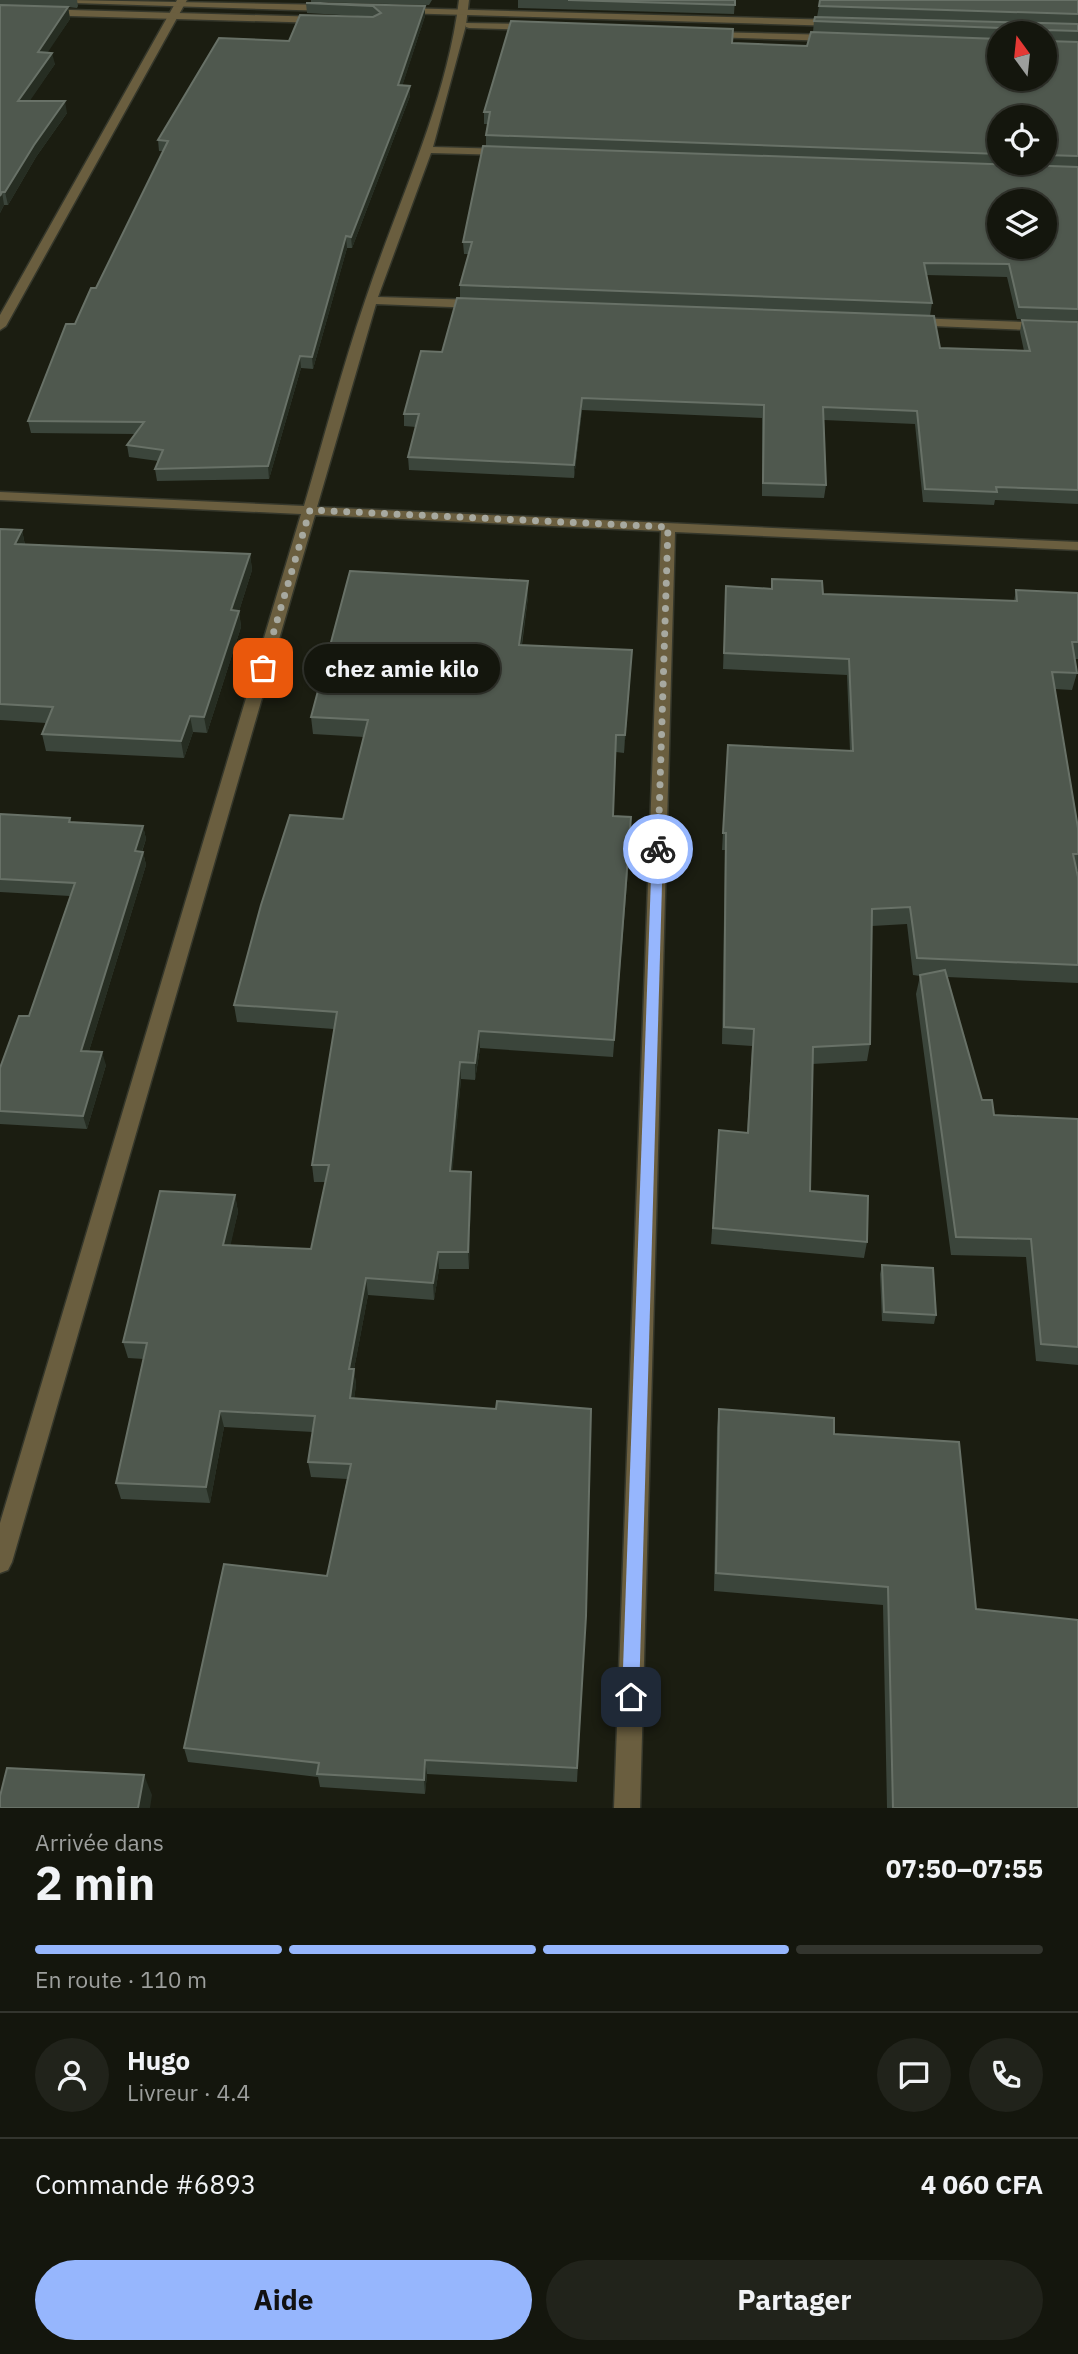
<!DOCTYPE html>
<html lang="fr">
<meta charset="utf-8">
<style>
body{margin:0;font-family:"IBM Plex Sans",sans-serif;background:#21231b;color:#f1f3f6;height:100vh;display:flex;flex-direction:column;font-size:26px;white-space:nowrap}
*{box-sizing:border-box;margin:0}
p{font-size:23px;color:#9d9f9d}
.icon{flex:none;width:38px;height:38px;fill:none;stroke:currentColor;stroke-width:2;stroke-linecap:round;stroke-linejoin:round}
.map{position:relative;height:1808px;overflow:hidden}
.panel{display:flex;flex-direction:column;background:#14160d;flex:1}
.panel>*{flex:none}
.needle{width:46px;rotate:345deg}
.fabs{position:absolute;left:987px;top:21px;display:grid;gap:14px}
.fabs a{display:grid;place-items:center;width:70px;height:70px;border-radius:50%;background:#14160d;box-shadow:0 2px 5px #0004,0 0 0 2px #33352e;font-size:35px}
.pin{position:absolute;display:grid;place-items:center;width:60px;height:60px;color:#fff;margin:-30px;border-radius:14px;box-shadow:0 4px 10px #0006}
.courier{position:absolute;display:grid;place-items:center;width:70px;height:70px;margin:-35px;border:5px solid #96b6fd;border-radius:50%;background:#fff;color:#222;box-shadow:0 2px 9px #0007}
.bubble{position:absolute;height:49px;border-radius:24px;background:#14160d;box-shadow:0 2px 5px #0004,0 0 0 2px #33352e;font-size:23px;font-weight:700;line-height:49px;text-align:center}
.headline em{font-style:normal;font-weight:700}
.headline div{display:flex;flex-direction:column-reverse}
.headline{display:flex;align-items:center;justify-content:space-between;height:119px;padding:0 35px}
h1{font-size:46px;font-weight:700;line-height:52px}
.bar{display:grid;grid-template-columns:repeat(4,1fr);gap:10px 7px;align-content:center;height:84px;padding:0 35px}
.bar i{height:9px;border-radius:5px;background:#33352e}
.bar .active{background:#96b6fd}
.bar p{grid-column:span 4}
.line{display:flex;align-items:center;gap:18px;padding:0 35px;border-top:2px solid #33352e}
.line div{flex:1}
.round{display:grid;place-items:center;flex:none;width:74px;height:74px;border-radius:37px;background:#21231b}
.cta{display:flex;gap:14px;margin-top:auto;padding:14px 35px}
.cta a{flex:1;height:80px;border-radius:42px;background:#96b6fd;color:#111;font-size:28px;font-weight:700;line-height:80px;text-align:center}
.cta a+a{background:#21231b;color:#f1f3f6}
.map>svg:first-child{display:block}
</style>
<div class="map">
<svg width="1078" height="1808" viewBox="0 0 1078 1808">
<rect width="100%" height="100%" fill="#1b1d11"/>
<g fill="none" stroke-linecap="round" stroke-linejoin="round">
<defs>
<path id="minor" d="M 177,0 L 187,0 L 6,326 L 0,330 L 0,315 Z
M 459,0 L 469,0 L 466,25 L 433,147 L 504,149 L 509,152 L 504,155 L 431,153 L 378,297 L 476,300 L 482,304 L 476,308 L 376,304 L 317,507 L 1078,542 L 1078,550 L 675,532 L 640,1808 L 614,1808 L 661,531 L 315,515 L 12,1562 L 8,1570 L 0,1573 L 0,1523 L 301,514 L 0,500 L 0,492 L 304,506 C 324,438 342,368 365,301 C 398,201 446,105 459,0 Z
M 913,318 L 1078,324 L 1078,332 L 909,325 L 909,319 Z"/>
<path id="tertiary" d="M 69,0 L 329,5 L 334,8 L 329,11 L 74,3 Z
M 0,8 L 322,17 L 327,20 L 322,23 L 0,14 Z
M 403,8 L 837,20 L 842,23 L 837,26 L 400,13 L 398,11 Z
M 466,23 L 532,24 L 537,27 L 532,30 L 469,28 L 466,27 Z
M 707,32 L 833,35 L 838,38 L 833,41 L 710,37 L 707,36 Z"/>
</defs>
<use href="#minor" stroke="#35372b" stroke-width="3"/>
<use href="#tertiary" stroke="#35372b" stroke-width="3"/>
<use href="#minor" fill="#6a5e3f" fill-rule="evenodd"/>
<use href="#tertiary" fill="#6a5e3f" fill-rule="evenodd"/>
</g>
<path fill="#3b453b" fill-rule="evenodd" d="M 0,0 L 77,0 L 78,6 L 77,8 L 68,7 L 70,19 L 47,52 L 55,64 L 29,101 L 67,113 L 36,157 L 8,205 L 4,205 L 0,213 Z
M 311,0 L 432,0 L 429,5 L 311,2 Z
M 518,0 L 735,0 L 734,14 L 518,8 Z
M 1078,0 L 1078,321 L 1017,319 L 1007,277 L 926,275 L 932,303 L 930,316 L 460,298 L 460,285 L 469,254 L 464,254 L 463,242 L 486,146 L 486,135 L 488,124 L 484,124 L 484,112 L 732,43 L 807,46 L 813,32 L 814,21 L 817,17 L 819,6 ZM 999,33 L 1045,33 L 999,79 ZM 999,117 L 1045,117 L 1045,163 L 999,163 Z
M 306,3 L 425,6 L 425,16 L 402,86 L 410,96 L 352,248 L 347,248 L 313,369 L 301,368 L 269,479 L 157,481 L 155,469 L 158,461 L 129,457 L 127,445 L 135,434 L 31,433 L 28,421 L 75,324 L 96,288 L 163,151 L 159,151 L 158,140 L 289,41 L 374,17 L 307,13 Z
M 1022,320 L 1078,322 L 1078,504 L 995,500 L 994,505 L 923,502 L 915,424 L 824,420 L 826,485 L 824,498 L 762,496 L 762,418 L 582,410 L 574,478 L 409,470 L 408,457 L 416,427 L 404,426 L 404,414 L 442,352 L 940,348 L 1024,351 L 1020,332 Z
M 0,529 L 22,530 L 25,545 L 250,554 L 252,570 L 239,611 L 241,627 L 207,733 L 193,732 L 184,758 L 46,751 L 42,734 L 46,723 L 0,720 Z
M 772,579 L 823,594 L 1014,601 L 1016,590 L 1078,593 L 1078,659 L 1075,659 L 1077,673 L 1072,690 L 1055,689 L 1078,828 L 1078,870 L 1077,871 L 1078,876 L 1078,983 L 947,977 L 982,1100 L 994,1115 L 1078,1119 L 1078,1365 L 1036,1361 L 1026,1257 L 951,1255 L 916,994 L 920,976 L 913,975 L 907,924 L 872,926 L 870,1044 L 867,1061 L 812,1064 L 810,1191 L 867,1242 L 864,1258 L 711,1244 L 719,1130 L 747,1133 L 752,1046 L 722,1044 L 725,850 L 722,850 L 728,745 L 850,751 L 847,675 L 723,669 L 726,586 L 771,588 Z
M 528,597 L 522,645 L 631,667 L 624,753 L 616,752 L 613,816 L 631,834 L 613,1057 L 480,1048 L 475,1080 L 461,1079 L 452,1171 L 471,1189 L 469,1269 L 439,1269 L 434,1300 L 368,1295 L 354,1369 L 356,1385 L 354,1399 L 586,1616 L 577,1782 L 427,1774 L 425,1794 L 320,1787 L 318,1777 L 188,1762 L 184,1748 L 327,1576 L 347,1479 L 311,1477 L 308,1462 L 313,1432 L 224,1427 L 210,1503 L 121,1499 L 116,1483 L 144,1359 L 128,1358 L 123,1342 L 235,1195 L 238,1212 L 230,1245 L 311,1249 L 326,1182 L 314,1182 L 312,1165 L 334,1029 L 237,1022 L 234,1005 L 343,819 L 364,737 L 313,734 L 311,717 Z
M 0,814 L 70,818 L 71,822 L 143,826 L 146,839 L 142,852 L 143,852 L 146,865 L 89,1051 L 106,1065 L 87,1129 L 0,1124 L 0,1068 L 29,1016 L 70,896 L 0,892 Z
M 882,1265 L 936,1315 L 934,1324 L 882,1321 L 880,1274 Z
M 719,1409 L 834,1434 L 976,1609 L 1078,1808 L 887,1808 L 883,1605 L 714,1591 L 717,1428 Z"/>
<path fill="#262d22" d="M 425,6 L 425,16 L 399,96 L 398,85 Z
M 68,7 L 70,19 L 40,64 L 38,52 Z
M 52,53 L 55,64 L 21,114 L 18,101 Z
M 410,86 L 410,96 L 352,248 L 351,237 Z
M 65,101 L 67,113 L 36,157 L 8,205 L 5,192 L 34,145 Z
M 2,192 L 4,205 L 0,213 L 0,196 Z
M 346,236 L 347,248 L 313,369 L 312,357 Z
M 300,356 L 301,368 L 269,479 L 268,466 Z
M 582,398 L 582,410 L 574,478 L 574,465 Z
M 22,530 L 25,546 L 15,544 Z
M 250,554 L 252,570 L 234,627 L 231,610 Z
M 528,581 L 528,597 L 519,662 L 519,645 Z
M 239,611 L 241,627 L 207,733 L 204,717 Z
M 632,650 L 631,667 L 624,753 L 625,735 Z
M 190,716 L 193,732 L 184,758 L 181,741 Z
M 143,826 L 146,839 L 137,865 L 135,851 Z
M 143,852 L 146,865 L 85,1064 L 81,1051 Z
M 479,1031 L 480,1048 L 475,1080 L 475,1063 Z
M 102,1052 L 106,1065 L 87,1129 L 83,1116 Z
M 460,1062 L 461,1079 L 451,1188 L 450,1171 Z
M 471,1172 L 471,1189 L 469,1269 L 468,1252 Z
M 235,1195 L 238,1212 L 227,1261 L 223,1245 Z
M 438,1252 L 439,1269 L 434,1300 L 433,1283 Z
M 366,1278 L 368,1295 L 351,1385 L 349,1369 Z
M 354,1369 L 356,1385 L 352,1414 L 350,1398 Z
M 220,1411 L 224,1427 L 210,1503 L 206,1487 Z
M 425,1760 L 427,1774 L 425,1794 L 424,1780 Z
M 144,1775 L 152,1795 L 150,1808 L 138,1808 Z"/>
<path fill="#4f584e" stroke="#687167" stroke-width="2" fill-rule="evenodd" d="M 568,0 L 735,0 L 735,5 Z
M 820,0 L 1078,0 L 1078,14 L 819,6 Z
M 306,3 L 425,6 L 398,85 L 410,86 L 351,237 L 346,236 L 312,357 L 300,356 L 268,466 L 155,469 L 163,450 L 127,445 L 144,422 L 28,421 L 66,324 L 75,324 L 91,288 L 96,288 L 168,141 L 158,140 L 219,38 L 289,41 L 300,15 L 373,17 L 381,13 L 373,6 Z
M 0,5 L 68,7 L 38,52 L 52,53 L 18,101 L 65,101 L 34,145 L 5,192 L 2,192 L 0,196 Z
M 815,17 L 1078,24 L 1078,31 L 1045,30 L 1047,41 L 1078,42 L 1078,156 L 1045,155 L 1045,117 L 999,117 L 999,154 L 486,135 L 490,112 L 484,112 L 511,21 L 733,29 L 732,43 L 807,46 L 811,32 L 999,39 L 999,79 L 1045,79 L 1045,33 L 1003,33 L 1001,28 L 814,21 Z
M 483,146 L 1078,167 L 1078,309 L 1019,307 L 1009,264 L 924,263 L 932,303 L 460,285 L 472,242 L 463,242 ZM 999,201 L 1045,201 L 1045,247 L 999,247 Z
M 457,298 L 934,316 L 940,348 L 1030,351 L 1022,320 L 1078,322 L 1078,490 L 996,487 L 997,492 L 925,489 L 917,411 L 823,407 L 826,485 L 763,483 L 764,405 L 582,398 L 574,465 L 408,457 L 419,414 L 404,414 L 421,351 L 442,352 Z
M 0,529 L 22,530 L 15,544 L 250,554 L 231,610 L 239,611 L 204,717 L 190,716 L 181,741 L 42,734 L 53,707 L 0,704 Z
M 350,571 L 528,581 L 519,645 L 632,650 L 625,735 L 616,735 L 613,816 L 631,817 L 614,1040 L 479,1031 L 475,1063 L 460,1062 L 450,1171 L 471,1172 L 468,1252 L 438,1252 L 433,1283 L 366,1278 L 349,1369 L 354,1369 L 350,1398 L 496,1409 L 497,1401 L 591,1409 L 586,1616 L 577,1768 L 425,1760 L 424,1780 L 317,1774 L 319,1763 L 184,1748 L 224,1564 L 327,1576 L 351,1464 L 308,1462 L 315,1416 L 220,1411 L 206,1487 L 116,1483 L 147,1343 L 123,1342 L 160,1191 L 235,1195 L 223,1245 L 311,1249 L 329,1165 L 312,1165 L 337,1012 L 234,1005 L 261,905 L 290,815 L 343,819 L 368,720 L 311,717 Z
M 772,579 L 822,581 L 823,594 L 1017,601 L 1016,590 L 1078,593 L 1078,642 L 1072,642 L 1077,673 L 1052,672 L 1078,828 L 1078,854 L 1073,854 L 1078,877 L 1078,965 L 917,958 L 910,907 L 872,909 L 870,1044 L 813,1047 L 810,1191 L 868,1196 L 867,1242 L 713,1228 L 719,1130 L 748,1133 L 754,1029 L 724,1027 L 726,833 L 723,833 L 728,745 L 853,751 L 849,659 L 724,653 L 726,586 L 772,589 Z
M 0,814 L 70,818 L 69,822 L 143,826 L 135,851 L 143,852 L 81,1051 L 102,1052 L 83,1116 L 0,1111 L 0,1068 L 19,1016 L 29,1016 L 75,883 L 0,879 Z
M 945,970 L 982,1100 L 992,1100 L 994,1115 L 1078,1119 L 1078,1347 L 1041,1344 L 1031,1239 L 956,1237 L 920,975 Z
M 882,1265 L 933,1268 L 936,1315 L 884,1312 Z
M 719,1409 L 834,1418 L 834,1434 L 959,1442 L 976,1609 L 1078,1620 L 1078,1808 L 893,1808 L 888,1587 L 716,1573 Z
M 7,1768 L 144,1775 L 138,1808 L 0,1808 L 0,1796 Z"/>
<path fill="#96b6fd" d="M 658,845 L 663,849 L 639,1697 L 636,1702 L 631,1705 L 625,1702 L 622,1697 L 652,849 Z"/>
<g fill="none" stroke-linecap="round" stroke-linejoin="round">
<path stroke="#a7a9a0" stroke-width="7" stroke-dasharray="0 12.6" d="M 263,668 L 310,510 L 668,527 L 658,849"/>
</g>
</svg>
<div class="fabs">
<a><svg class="needle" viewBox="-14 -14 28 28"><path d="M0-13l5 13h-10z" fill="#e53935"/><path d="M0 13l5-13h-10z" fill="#9d9f9d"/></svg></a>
<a><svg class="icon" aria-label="locate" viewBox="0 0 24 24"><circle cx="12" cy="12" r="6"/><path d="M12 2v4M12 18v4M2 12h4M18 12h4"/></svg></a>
<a><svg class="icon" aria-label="layers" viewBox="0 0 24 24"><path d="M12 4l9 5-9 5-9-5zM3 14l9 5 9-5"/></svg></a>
</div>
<div class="pin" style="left:263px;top:668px;background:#ea580c"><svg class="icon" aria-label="bag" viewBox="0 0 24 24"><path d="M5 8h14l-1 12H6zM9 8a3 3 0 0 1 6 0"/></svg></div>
<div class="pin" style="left:631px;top:1697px;background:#1f2937"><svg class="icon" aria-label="home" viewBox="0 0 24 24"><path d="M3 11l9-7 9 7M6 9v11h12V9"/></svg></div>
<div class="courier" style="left:658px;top:849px"><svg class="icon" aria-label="bike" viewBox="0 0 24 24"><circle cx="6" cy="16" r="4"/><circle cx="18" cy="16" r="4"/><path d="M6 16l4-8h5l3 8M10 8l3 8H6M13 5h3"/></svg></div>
<div class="bubble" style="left:304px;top:644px;width:196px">chez amie kilo</div>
</div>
<section class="panel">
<div class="headline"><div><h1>2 min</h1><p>Arrivée dans</p></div><em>07:50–07:55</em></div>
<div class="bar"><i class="active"></i><i class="active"></i><i class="active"></i><i></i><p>En route · 110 m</p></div>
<div class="line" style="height:126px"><a class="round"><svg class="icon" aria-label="person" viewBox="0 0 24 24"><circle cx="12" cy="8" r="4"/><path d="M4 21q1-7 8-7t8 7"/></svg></a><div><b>Hugo</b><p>Livreur · 4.4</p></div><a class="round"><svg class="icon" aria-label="chat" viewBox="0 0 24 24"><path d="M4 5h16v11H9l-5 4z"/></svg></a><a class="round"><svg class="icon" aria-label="phone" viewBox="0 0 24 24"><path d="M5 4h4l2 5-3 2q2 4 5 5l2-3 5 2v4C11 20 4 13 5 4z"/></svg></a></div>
<div class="line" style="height:91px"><div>Commande #6893</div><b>4 060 CFA</b></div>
<div class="cta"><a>Aide</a><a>Partager</a></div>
</section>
